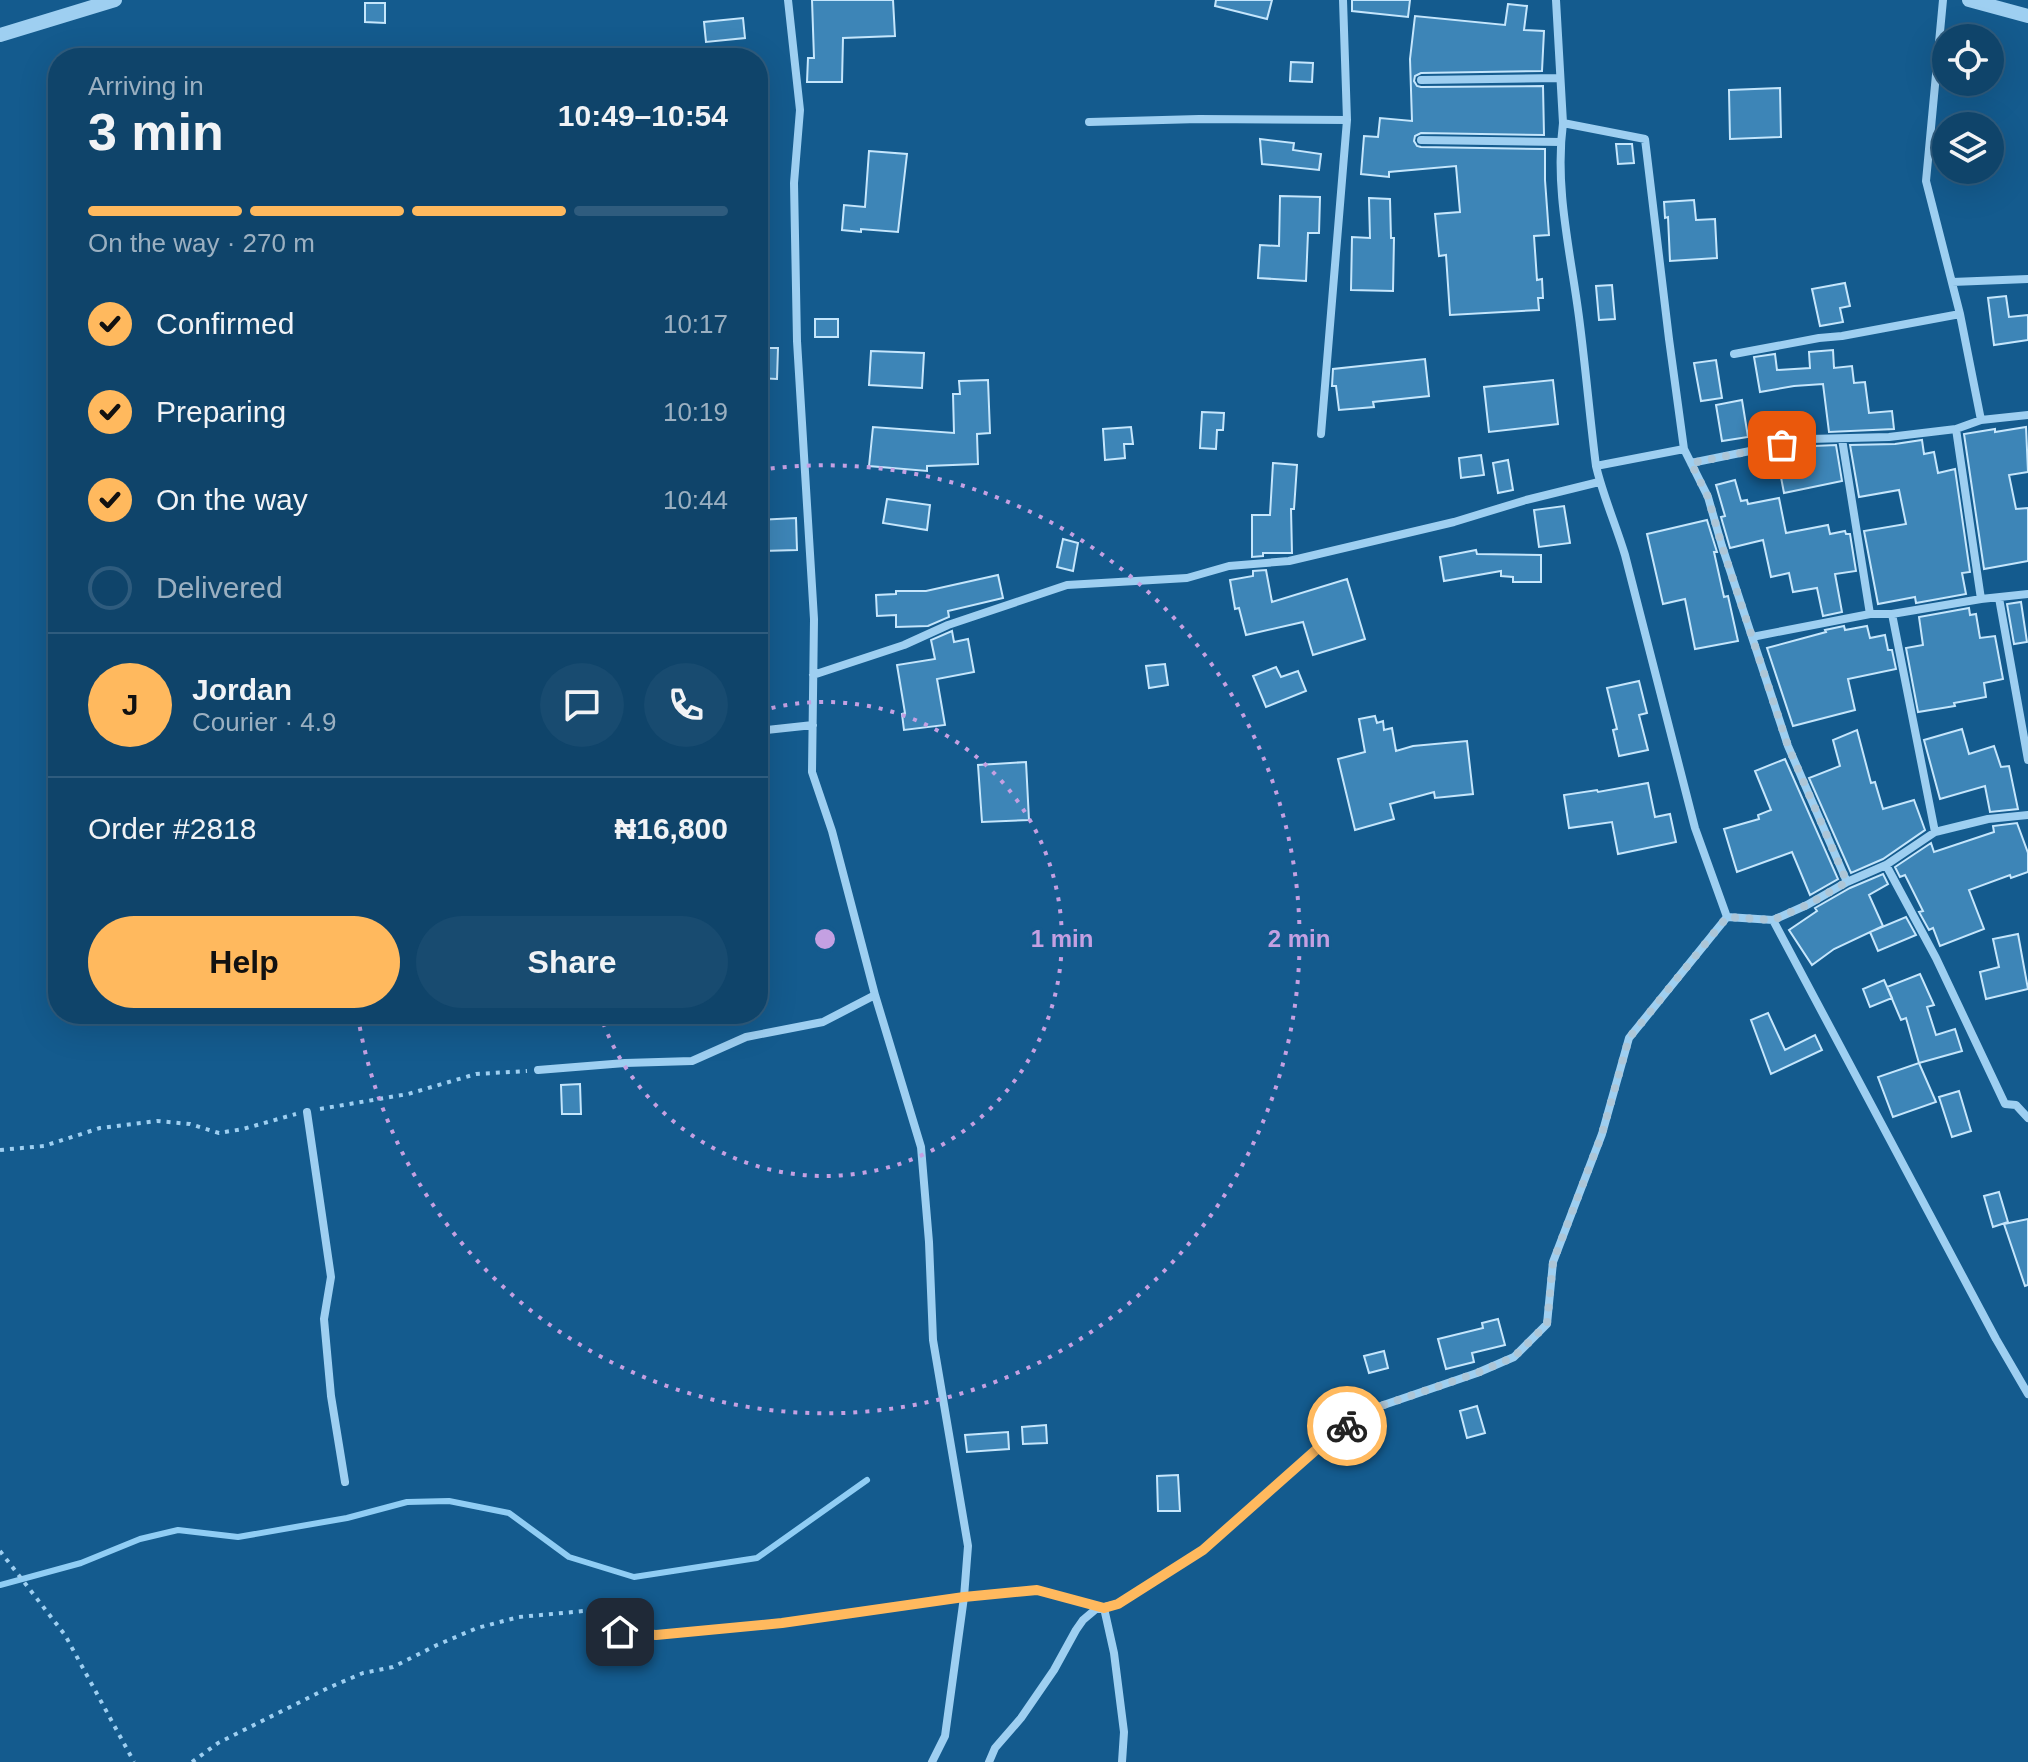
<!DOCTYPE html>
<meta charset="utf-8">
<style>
body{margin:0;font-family:Arial,sans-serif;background:#184b70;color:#f1f3f6;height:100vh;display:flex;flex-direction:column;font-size:30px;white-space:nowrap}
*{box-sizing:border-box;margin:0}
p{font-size:26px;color:#9bb0c1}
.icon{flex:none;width:44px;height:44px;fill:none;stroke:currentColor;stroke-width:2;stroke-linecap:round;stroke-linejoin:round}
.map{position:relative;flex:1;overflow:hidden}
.panel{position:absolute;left:48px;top:48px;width:720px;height:976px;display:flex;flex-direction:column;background:#0f446a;border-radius:32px;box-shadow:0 8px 32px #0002,0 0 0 2px #2f5c7e}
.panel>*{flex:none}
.tools{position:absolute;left:1932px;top:24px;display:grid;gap:16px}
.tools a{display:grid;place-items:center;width:72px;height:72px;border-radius:50%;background:#0f446a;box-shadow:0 8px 32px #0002,0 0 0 2px #2f5c7e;font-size:40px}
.pin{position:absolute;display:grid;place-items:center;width:68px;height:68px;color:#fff;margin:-34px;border-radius:16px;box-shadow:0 4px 12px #0006}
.courier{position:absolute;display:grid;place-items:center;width:80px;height:80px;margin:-40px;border:6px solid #ffb95e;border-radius:50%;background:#fff;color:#222;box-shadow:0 2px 10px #0007}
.overview em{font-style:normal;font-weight:600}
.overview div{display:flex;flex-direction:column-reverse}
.overview{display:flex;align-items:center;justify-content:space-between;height:136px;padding:0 40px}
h1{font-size:52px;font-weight:600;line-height:60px}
.bar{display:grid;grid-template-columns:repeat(4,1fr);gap:12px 8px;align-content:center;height:96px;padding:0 40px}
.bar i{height:10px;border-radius:6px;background:#2f5c7e}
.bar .current{background:#ffb95e}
.bar p{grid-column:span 4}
.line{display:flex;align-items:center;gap:20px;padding:0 40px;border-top:2px solid #2f5c7e}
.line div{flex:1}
.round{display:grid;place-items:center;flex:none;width:84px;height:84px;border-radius:42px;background:#184b70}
ol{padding:0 40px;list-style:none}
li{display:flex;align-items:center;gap:24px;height:88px}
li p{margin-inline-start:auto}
li .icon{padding:8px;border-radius:50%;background:#ffb95e;color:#111;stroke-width:4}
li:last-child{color:#9bb0c1}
li i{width:44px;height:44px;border:4px solid #2f5c7e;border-radius:50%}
.cta{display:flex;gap:16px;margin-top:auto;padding:16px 40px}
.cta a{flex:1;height:92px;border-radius:48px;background:#ffb95e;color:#111;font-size:32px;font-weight:600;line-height:92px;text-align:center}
.cta a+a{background:#184b70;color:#f1f3f6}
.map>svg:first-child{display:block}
</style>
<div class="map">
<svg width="2028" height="1762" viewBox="0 0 2028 1762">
<rect width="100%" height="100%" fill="#145b8e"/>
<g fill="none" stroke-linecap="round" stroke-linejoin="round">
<path stroke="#90cdf4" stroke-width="6" d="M 0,1585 L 81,1563 L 140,1539 L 178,1530 L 238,1537 L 347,1518 L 407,1502 L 449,1501 L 509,1513 L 569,1557 L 634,1577 L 757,1558 L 867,1480"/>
</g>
<path fill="#3d85b7" stroke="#c5e6fc" stroke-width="2" d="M 812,0 L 893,0 L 895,36 L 843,38 L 842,82 L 807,82 L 808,58 L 814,58 Z
M 1216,0 L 1272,0 L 1267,19 L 1215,6 Z
M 1352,0 L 1410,0 L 1408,17 L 1352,11 Z
M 365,3 L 385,3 L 385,23 L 365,22 Z
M 1508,4 L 1527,6 L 1524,30 L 1544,31 L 1542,71 L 1421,73 L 1415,76 L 1414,81 L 1417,86 L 1421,87 L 1543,86 L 1544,135 L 1421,133 L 1415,136 L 1414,141 L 1417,146 L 1421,147 L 1545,149 L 1545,180 L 1549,235 L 1534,236 L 1537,280 L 1542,279 L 1543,298 L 1538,298 L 1539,310 L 1450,315 L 1446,255 L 1439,256 L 1435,214 L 1460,212 L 1456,166 L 1389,172 L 1389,177 L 1361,174 L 1364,136 L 1378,137 L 1380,118 L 1412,121 L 1410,59 L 1415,16 L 1505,25 Z
M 743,18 L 745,38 L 706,42 L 704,22 Z
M 1291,62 L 1313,63 L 1312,82 L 1290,81 Z
M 1780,88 L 1781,137 L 1730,139 L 1729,90 Z
M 1260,139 L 1294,143 L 1293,150 L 1321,154 L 1319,170 L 1262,164 Z
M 1616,144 L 1632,144 L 1634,163 L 1618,164 Z
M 869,151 L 907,154 L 898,232 L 861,229 L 861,232 L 842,230 L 844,205 L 865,207 Z
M 1280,196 L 1320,197 L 1319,233 L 1308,233 L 1306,281 L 1258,278 L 1260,245 L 1279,246 Z
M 1369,198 L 1390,199 L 1391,238 L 1394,238 L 1393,291 L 1351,290 L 1352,237 L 1370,238 Z
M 1694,200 L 1696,220 L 1715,219 L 1717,258 L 1670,261 L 1668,217 L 1665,218 L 1664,202 Z
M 1845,283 L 1850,306 L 1840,308 L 1843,322 L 1820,326 L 1812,289 Z
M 1612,285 L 1615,319 L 1599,320 L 1596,286 Z
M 2006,296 L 2009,317 L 2028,315 L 2028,340 L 1994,345 L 1988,298 Z
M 815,319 L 838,319 L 838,337 L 815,337 Z
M 758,348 L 778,348 L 777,379 L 758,378 Z
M 1833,350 L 1834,368 L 1852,366 L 1854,383 L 1865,382 L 1869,413 L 1892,411 L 1894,429 L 1829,432 L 1823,384 L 1794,386 L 1760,392 L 1754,357 L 1775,354 L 1777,370 L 1810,368 L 1809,352 Z
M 871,351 L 924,353 L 922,388 L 869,385 Z
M 1425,359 L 1429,396 L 1373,402 L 1374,407 L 1339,410 L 1336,386 L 1332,386 L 1333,369 Z
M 1716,360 L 1722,398 L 1701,401 L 1694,363 Z
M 988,380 L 990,433 L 977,434 L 978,464 L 927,466 L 927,471 L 869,466 L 873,427 L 954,433 L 953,394 L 960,394 L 959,381 Z
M 1553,380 L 1558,424 L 1489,432 L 1484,387 Z
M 1742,400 L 1748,437 L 1722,441 L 1716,405 Z
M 1202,412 L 1224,413 L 1223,430 L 1217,430 L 1216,449 L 1200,448 Z
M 1131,427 L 1133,444 L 1124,444 L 1125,458 L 1105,460 L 1103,429 Z
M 2026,427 L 2028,472 L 2009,475 L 2016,509 L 2028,508 L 2028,561 L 1984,569 L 1964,434 L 1995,429 L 1995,432 Z
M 1922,440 L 1924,454 L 1934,452 L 1938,473 L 1955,469 L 1970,572 L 1962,573 L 1966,594 L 1916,603 L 1915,597 L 1878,604 L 1864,531 L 1906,524 L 1899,490 L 1859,497 L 1850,445 L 1895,444 Z
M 1836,445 L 1842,481 L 1784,493 L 1777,456 L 1798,452 L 1797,449 L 1814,446 Z
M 1481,455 L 1484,475 L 1461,478 L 1459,458 Z
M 1508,460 L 1513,490 L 1498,493 L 1493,463 Z
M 1273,463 L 1297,465 L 1294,509 L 1291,509 L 1292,553 L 1263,553 L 1263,556 L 1252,557 L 1252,515 L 1270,515 Z
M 1735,480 L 1741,501 L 1747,500 L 1748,504 L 1779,498 L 1786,533 L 1828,525 L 1830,534 L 1845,531 L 1846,534 L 1850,534 L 1856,571 L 1835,574 L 1842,612 L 1823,616 L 1817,588 L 1793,592 L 1789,573 L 1771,577 L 1763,540 L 1730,548 L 1721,517 L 1725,516 L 1716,485 Z
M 887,499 L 930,505 L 927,530 L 883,523 Z
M 1564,506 L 1570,543 L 1539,547 L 1534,510 Z
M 796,518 L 797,550 L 758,551 L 758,520 Z
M 1707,520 L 1717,552 L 1714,552 L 1724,597 L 1728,596 L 1738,641 L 1695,649 L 1685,599 L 1663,604 L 1647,534 Z
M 1063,539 L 1078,543 L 1073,571 L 1057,567 Z
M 1476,550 L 1477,554 L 1541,555 L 1541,582 L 1513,582 L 1513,577 L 1501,576 L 1501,571 L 1444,581 L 1440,557 Z
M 1266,570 L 1272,602 L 1347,579 L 1365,639 L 1313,655 L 1303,622 L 1246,635 L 1239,608 L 1235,609 L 1230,580 L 1253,576 L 1253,571 Z
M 998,575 L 1003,598 L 948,611 L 949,617 L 928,626 L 896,627 L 896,615 L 877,616 L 876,595 L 896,594 L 896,591 L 926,591 Z
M 2021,602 L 2027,642 L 2014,644 L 2007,604 Z
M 1969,608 L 1970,615 L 1976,614 L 1980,638 L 1995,636 L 2003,679 L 1984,683 L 1986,697 L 1954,703 L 1955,706 L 1918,712 L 1906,648 L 1923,645 L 1919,617 Z
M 1844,626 L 1845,630 L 1867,626 L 1870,638 L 1885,635 L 1888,650 L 1892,650 L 1896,669 L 1848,679 L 1855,710 L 1793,726 L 1767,648 L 1826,632 L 1825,630 Z
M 952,631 L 954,642 L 968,639 L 974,672 L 937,679 L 945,725 L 904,730 L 902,714 L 905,713 L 897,665 L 935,659 L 931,640 Z
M 1165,664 L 1168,685 L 1149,688 L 1146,666 Z
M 1276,667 L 1281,677 L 1298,671 L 1306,691 L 1266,707 L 1253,676 Z
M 1639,681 L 1647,713 L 1639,715 L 1648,750 L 1619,756 L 1613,730 L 1617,729 L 1607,688 Z
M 1375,716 L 1377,723 L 1383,721 L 1384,730 L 1392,728 L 1396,751 L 1413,746 L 1467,741 L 1473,794 L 1435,798 L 1434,792 L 1390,804 L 1394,819 L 1355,830 L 1338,759 L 1365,752 L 1359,719 Z
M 1962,729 L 1969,754 L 1994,746 L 2001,767 L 2009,766 L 2018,809 L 1990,812 L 1985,786 L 1940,799 L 1924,740 Z
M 1857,730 L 1871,783 L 1875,782 L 1883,809 L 1914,800 L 1925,830 L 1883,859 L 1851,873 L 1809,778 L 1840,766 L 1833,740 Z
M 1785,759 L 1838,879 L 1810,895 L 1792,852 L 1737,872 L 1724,829 L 1759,819 L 1758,815 L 1771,810 L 1755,771 Z
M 1026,762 L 1029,820 L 982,822 L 978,765 Z
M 1648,783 L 1655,817 L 1670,814 L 1676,842 L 1618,854 L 1612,822 L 1569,828 L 1564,795 L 1597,790 L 1598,792 Z
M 2017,823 L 2028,853 L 2028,872 L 2011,878 L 2010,875 L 1969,890 L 1984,929 L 1940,946 L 1933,928 L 1929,930 L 1919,912 L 1923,911 L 1905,875 L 1900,877 L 1895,867 L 1931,843 L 1934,852 L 1994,832 L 1993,826 Z
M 1883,874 L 1888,884 L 1869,895 L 1883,926 L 1834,949 L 1812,965 L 1789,930 L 1817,911 L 1815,908 L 1850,888 Z
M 1906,917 L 1916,935 L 1878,951 L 1870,932 Z
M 2018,934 L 2028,989 L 1986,999 L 1980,972 L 1999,967 L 1993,939 Z
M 1920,974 L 1934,1005 L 1927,1007 L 1936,1035 L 1955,1029 L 1962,1051 L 1919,1063 L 1906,1018 L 1901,1020 L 1887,987 Z
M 1884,980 L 1892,998 L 1870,1007 L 1863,989 Z
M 1768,1013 L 1785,1050 L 1815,1035 L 1822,1050 L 1771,1074 L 1751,1020 Z
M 1919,1063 L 1936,1102 L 1893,1117 L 1878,1077 Z
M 580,1084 L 581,1114 L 562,1114 L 561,1085 Z
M 1959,1091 L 1971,1131 L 1952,1137 L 1939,1097 Z
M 1999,1192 L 2008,1222 L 1993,1227 L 1984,1196 Z
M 2028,1219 L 2028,1285 L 2025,1286 L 2004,1224 Z
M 1498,1319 L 1505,1345 L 1472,1353 L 1474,1362 L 1446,1369 L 1438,1339 L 1483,1328 L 1482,1323 Z
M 1384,1351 L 1388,1368 L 1369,1373 L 1364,1356 Z
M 1477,1406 L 1485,1433 L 1467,1438 L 1460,1411 Z
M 1046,1425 L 1047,1443 L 1023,1444 L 1022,1427 Z
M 1008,1432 L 1009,1449 L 967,1452 L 965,1435 Z
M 1178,1475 L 1180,1511 L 1158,1511 L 1157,1476 Z"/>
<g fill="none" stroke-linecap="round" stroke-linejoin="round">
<path stroke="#9ecff1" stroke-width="4" stroke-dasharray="4 6" stroke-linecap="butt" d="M 320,1109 L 408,1094 L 476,1074 L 527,1071
M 0,1150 L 44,1146 L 100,1128 L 157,1121 L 190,1124 L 219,1133 L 243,1129 L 296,1114
M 0,1551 L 65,1635 L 134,1762
M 192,1762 L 218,1743 L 328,1688 L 363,1673 L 393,1667 L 437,1645 L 477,1628 L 519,1617 L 584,1611"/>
<path stroke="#9ecff1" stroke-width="8" d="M 1943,0 L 1926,181 L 1960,314 L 1981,420
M 1421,80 L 1560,78
M 1089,122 L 1199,119 L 1347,120
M 1563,123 L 1645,139 L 1669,339 L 1684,449 L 1708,497 L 1722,546 L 1788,746 L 1847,882
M 1421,140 L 1561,142
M 1952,282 L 2028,279
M 1734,354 L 1819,338 L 1842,336 L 1960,314
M 1956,429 L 1981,599
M 1321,434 L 1347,120 L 1343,0
M 1842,439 L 1870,614
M 1691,463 L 1809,439 L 1889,437 L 1956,429 L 1981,420 L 2028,415
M 1596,466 L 1684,449
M 1999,598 L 2028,760
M 1892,614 L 1935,832
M 1752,637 L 1870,614 L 1892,614 L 1981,599 L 2028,594
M 813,675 L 904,645 L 948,625 L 1067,585 L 1187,578 L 1229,566 L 1289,561 L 1454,522 L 1526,500 L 1599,482
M 758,731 L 813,725
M 1886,865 L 1936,958 L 2005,1104 L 2016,1105 L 2028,1118
M 1727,917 L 1773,920 L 1807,905 L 1847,882 L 1886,865 L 1935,832 L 1988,819 L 2028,815
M 1773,920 L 1996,1339 L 2028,1394
M 875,995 L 921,1147 L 929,1242 L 933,1340 L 968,1546 L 964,1597 L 945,1736 L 932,1762
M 538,1070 L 625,1063 L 692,1061 L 746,1037 L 823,1022 L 875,995 L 832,831 L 812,772 L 814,619 L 797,341 L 794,183 L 800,110 L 788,0
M 307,1112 L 331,1277 L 324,1319 L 331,1396 L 345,1482
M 596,1610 L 620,1632 L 656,1635 L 782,1623 L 964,1597 L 1037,1590 L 1104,1608 L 1114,1653 L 1124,1732 L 1122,1762
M 989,1762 L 995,1748 L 1021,1718 L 1054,1670 L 1076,1630 L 1083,1620 L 1096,1609 L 1118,1604 L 1203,1550 L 1317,1449 L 1369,1410 L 1477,1373 L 1514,1357 L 1547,1324 L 1553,1262 L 1602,1134 L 1629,1038 L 1727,917 L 1695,828 L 1625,555 C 1616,525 1603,496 1596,466 C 1590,419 1586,372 1580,325 C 1572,258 1554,191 1563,123 L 1556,0"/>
<path stroke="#9ecff1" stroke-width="14" d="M 1969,0 L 2028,16
M 0,35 L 115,0"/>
</g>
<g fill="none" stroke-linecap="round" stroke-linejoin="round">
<path stroke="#adc6d7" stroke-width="8" stroke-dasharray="0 14.4" d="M 1347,1426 L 1369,1410 L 1477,1373 L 1514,1357 L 1547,1324 L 1553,1262 L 1602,1134 L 1629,1038 L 1727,917 L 1773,920 L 1807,905 L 1847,882 L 1788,746 L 1722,546 L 1708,497 L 1691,463 L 1782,445"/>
<path stroke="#ffb95e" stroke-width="10" d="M 620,1632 L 656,1635 L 782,1623 L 964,1597 L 1037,1590 L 1104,1608 L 1118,1604 L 1203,1550 L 1317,1449 L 1347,1426"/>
</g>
<g fill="none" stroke="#c4a0e2" stroke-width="4" stroke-dasharray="4 8">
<path d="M760 711A237 237 0 1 1 600 1014"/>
<path d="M759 470A474 474 0 1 1 358 1017"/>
</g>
<circle cx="825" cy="939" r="12" fill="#c4a0e2" stroke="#145b8e" stroke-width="4"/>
<g font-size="24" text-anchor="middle" font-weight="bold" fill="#c4a0e2" stroke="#145b8e" stroke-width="6" stroke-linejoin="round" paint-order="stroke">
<text x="1062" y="947">1 min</text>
<text x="1299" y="947">2 min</text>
</g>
</svg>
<div class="tools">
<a><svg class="icon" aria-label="locate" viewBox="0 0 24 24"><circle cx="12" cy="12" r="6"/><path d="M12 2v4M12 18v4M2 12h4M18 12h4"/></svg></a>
<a><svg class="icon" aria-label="layers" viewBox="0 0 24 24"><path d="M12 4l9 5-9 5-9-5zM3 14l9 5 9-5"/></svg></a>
</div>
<div class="pin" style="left:1782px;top:445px;background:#ea580c"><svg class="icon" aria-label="bag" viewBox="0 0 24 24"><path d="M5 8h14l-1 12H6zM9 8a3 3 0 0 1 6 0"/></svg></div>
<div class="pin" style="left:620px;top:1632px;background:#1f2937"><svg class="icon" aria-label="home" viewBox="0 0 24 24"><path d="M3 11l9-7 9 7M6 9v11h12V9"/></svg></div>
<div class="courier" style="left:1347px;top:1426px"><svg class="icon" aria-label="bike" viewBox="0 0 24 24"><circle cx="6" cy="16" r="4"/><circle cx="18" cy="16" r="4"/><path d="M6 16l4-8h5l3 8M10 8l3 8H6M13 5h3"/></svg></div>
<section class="panel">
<div class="overview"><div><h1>3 min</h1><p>Arriving in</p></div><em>10:49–10:54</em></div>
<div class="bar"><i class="current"></i><i class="current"></i><i class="current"></i><i></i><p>On the way · 270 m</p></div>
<ol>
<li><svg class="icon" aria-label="check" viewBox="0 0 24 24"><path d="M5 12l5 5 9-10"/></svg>Confirmed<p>10:17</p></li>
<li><svg class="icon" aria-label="check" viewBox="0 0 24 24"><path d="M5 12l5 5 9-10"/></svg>Preparing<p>10:19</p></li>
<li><svg class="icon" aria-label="check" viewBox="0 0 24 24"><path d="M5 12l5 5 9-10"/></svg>On the way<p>10:44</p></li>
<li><i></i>Delivered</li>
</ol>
<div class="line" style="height:144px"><b class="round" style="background:#ffb95e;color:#111">J</b><div><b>Jordan</b><p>Courier · 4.9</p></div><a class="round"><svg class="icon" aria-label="chat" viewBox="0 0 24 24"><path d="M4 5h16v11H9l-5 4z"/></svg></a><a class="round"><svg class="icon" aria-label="phone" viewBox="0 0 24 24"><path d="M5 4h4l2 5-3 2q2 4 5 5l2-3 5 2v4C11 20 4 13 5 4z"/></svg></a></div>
<div class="line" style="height:104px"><div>Order #2818</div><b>₦16,800</b></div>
<div class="cta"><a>Help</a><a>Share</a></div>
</section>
</div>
